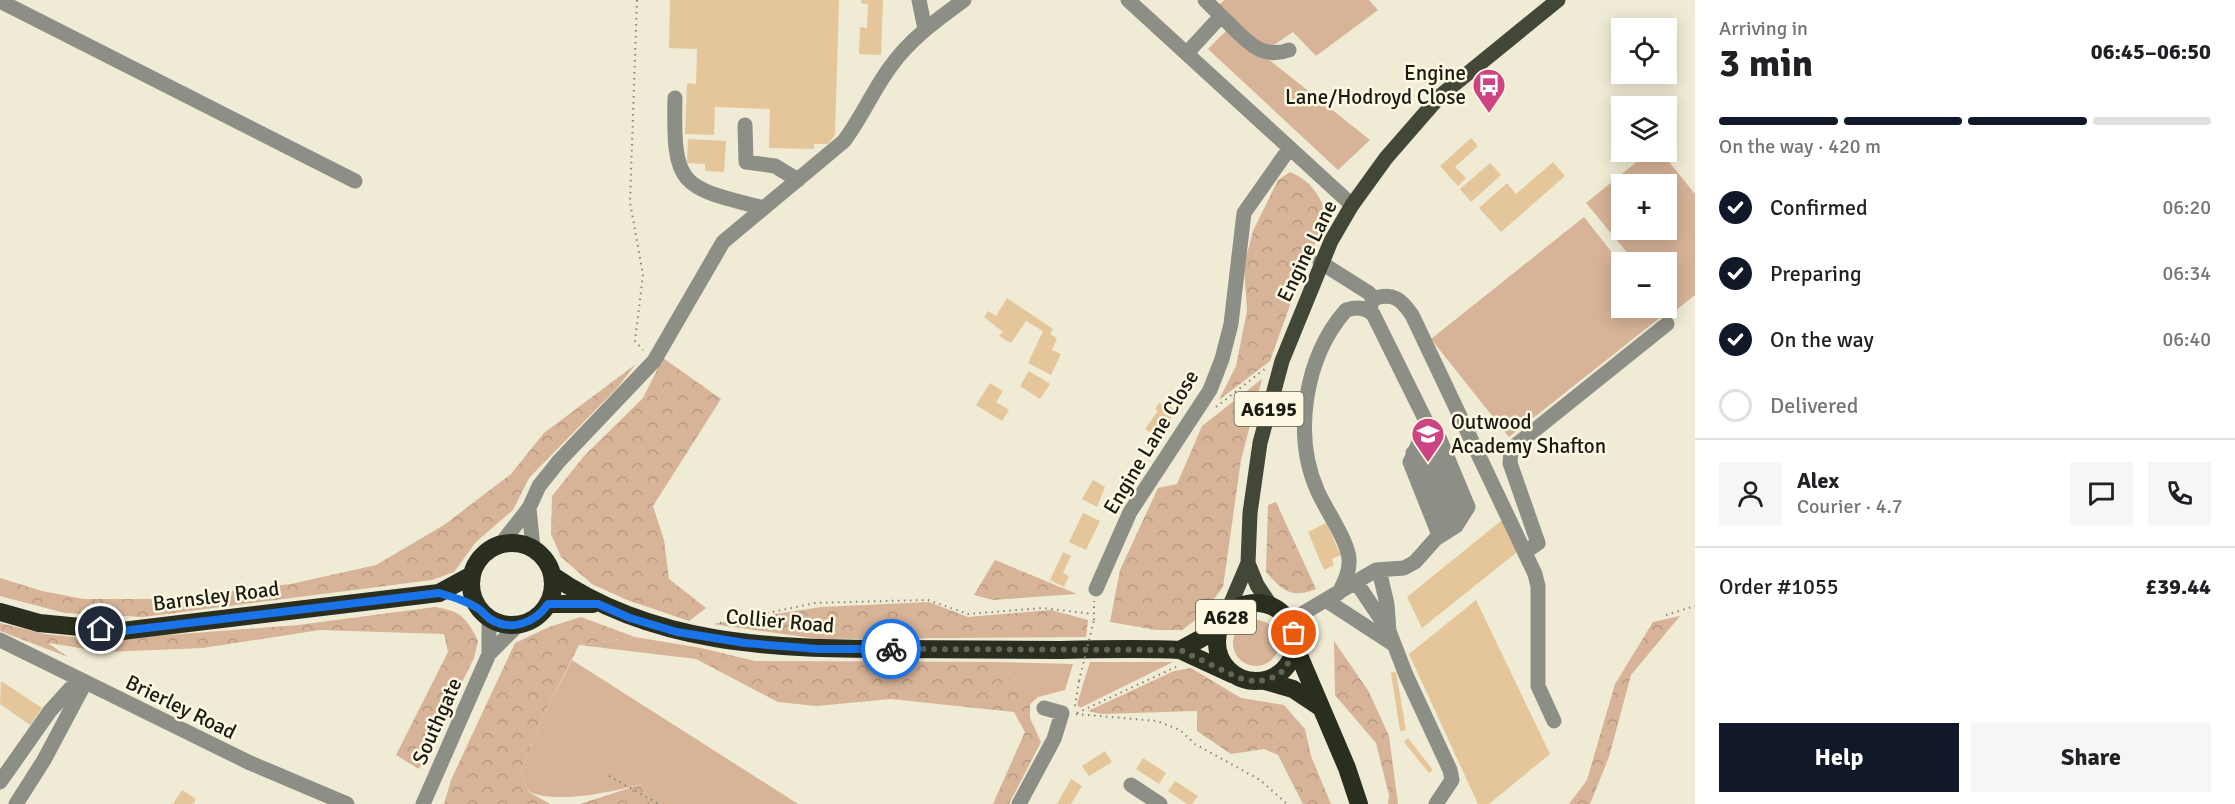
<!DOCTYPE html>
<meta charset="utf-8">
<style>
body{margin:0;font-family:Signika,sans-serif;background:#f6f6f6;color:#202124;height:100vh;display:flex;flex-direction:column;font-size:22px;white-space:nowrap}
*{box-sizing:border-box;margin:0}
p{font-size:20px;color:#757577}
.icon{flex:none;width:33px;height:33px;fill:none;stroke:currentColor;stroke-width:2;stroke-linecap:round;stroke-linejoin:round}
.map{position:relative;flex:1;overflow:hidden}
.details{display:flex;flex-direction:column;background:#fff;width:540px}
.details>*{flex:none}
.tools{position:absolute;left:1611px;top:18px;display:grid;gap:12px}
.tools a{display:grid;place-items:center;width:66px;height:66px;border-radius:0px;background:#fff;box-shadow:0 3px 15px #0003;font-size:30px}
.pin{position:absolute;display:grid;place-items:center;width:51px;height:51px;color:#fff;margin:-26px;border:3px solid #fff;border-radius:50%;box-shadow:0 2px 6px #0007}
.courier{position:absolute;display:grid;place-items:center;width:60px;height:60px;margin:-30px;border:4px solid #1a73e8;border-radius:50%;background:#fff;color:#222;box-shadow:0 2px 8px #0007}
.headline em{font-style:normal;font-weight:700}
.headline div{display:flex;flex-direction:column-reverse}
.headline{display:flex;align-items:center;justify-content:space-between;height:102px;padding:0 24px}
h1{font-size:39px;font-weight:700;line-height:45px}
.bar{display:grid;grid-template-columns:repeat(4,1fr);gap:9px 6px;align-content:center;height:72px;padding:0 24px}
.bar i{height:8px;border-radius:4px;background:#e0e0e0}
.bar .on{background:#111827}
.bar p{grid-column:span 4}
.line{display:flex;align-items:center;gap:15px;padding:0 24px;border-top:2px solid #e0e0e0}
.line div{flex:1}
.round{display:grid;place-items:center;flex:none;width:63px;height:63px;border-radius:0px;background:#f6f6f6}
ol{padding:0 24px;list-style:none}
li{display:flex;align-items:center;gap:18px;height:66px}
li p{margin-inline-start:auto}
li .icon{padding:6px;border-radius:50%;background:#111827;color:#fff;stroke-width:4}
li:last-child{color:#757577}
li i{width:33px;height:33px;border:3px solid #e0e0e0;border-radius:50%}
.action{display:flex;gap:12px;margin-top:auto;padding:12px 24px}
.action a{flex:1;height:69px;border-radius:0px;background:#111827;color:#fff;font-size:24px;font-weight:700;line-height:69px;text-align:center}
.action a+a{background:#f6f6f6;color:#202124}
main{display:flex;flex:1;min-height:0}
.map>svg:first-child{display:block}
</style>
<main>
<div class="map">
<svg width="1695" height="804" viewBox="0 0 1695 804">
<defs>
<pattern id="forest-crowns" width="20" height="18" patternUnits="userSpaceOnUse" patternTransform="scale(1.5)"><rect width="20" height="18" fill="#d7b398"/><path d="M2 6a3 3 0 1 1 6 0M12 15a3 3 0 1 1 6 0" fill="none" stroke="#b89982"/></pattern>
</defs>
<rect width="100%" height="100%" fill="#efebd5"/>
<path fill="#d7b398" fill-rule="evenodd" d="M 1225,0 L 1369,0 L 1378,10 L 1316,56 L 1293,32 L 1264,52 L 1218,5 Z
M 1229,28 L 1370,140 L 1338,170 L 1208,49 Z
M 1649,152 L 1661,152 L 1695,194 L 1695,295 L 1675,311 L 1667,301 L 1666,262 L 1635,262 L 1586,203 ZM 1666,184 L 1666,230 L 1622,230 L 1622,184 Z
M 1584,217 L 1621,264 L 1622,308 L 1656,308 L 1662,316 L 1509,437 L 1431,339 Z
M1233 643a23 23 0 1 1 46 0a23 23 0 1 1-46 0Z
M 635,637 L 701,648 L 696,659 L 579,645 Z
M 572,660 L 798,804 L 651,804 L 642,784 C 612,792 556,804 530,792 C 526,788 524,777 521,771 L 543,716 Z
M 994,662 L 1073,664 L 1065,690 L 1038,697 Z
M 1090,662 L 1173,662 L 1080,708 L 1077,704 Z"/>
<path fill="url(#forest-crowns)" d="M 1290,172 C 1311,181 1320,195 1327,216 L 1300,277 L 1270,361 L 1219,400 L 1236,366 L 1247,311 L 1244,266 L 1253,231 L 1278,180 Z
M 663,358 L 721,399 L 653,506 L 664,540 L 669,579 L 706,608 L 689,621 L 627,600 L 592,584 L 561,557 L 551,534 L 552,496 L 584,456 L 643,398 Z
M 636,364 L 617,388 L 529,478 L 513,510 L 476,542 L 454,572 L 432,580 L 143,617 L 65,613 L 0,596 L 0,578 L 42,591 L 84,599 L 154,599 L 291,584 L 376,565 L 444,525 L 511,474 L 544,433 Z
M 1262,379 L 1241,460 L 1223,587 L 1202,615 L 1182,630 L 1156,630 L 1110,622 L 1120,570 L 1158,488 L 1177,484 L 1202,426 Z
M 1276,502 L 1316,589 C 1291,599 1282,590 1266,572 L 1268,505 Z
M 995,560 L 1077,594 L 993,600 L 974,595 Z
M 929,602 L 968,617 L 1051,610 L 1088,620 L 1086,637 L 819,639 L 713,624 L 821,607 Z
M 435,607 C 461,611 467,618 478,641 L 474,658 L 419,769 L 396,755 L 448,652 L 444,634 L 320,630 L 203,648 L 106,652 L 48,643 L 68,657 L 0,631 L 0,623 L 45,634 L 103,640 L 298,625 Z
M 1680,616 L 1631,675 L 1609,757 L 1590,804 L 1569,804 L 1587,780 L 1615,684 L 1653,622 Z
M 581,617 L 635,637 L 579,645 L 543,716 L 521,771 L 529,792 L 550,804 L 444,804 L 451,780 L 515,643 L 549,627 Z
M 1334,641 L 1369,692 L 1389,736 L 1398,804 L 1388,804 L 1389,795 L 1376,743 L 1335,695 Z
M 701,648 L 755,661 L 994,662 L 1038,697 L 1030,704 L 1030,718 L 1041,742 L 1009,804 L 993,804 L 1025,732 L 1014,712 L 891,699 L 816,706 L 778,702 L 696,659 Z
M 1191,668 L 1241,698 L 1284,705 L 1305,729 L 1311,756 L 1331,804 L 1303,804 L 1278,755 L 1264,749 L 1231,754 L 1197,731 L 1197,711 L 1101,714 L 1088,711 L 1174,671 Z
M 642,784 L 651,804 L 580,804 Z"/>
<path fill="#e4c69a" d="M 670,0 L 839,0 L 835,135 L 828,144 L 814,144 L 814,149 L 769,148 L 770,109 L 715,107 L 714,135 L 685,134 L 687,83 L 696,84 L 697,49 L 669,48 Z
M 861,0 L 883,0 L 881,55 L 859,54 L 860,27 L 867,28 L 868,4 L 861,3 Z
M 1471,138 L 1478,146 L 1455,167 L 1466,178 L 1458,186 L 1440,166 Z
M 688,139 L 726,141 L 724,172 L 705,171 L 705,164 L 687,163 Z
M 1553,162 L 1565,176 L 1501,232 L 1479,208 L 1507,183 L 1516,194 Z
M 1490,163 L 1501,175 L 1471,202 L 1460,189 Z
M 1007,298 L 1053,329 L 1050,334 L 1057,338 L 1052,350 L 1061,354 L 1051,375 L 1028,363 L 1043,331 L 1026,321 L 1011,343 L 999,336 L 1003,332 L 984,317 L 988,311 L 996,316 Z
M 1029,371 L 1050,384 L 1040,399 L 1020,386 Z
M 990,383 L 1003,391 L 996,402 L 1009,410 L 1002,421 L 976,405 Z
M 1165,402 L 1176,411 L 1157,437 L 1145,429 L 1158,411 L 1155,409 L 1159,403 L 1163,405 Z
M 1093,480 L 1105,487 L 1097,507 L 1082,499 Z
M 1083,513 L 1100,521 L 1086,550 L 1069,542 Z
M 1502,520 L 1517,552 L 1422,628 L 1407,597 Z
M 1326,523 L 1341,555 L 1332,559 L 1334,565 L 1324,570 L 1308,532 Z
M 1063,552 L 1071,556 L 1063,573 L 1069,576 L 1064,587 L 1050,580 Z
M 1476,600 L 1550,754 L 1489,804 L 1478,804 L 1409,654 Z
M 1396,671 L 1406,730 L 1400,731 L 1391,673 Z
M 1,681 L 42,708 L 30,725 L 0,704 Z
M 1408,738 L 1433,770 L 1429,773 L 1404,742 Z
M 1105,751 L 1112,762 L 1089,776 L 1082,766 Z
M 1143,758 L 1166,773 L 1159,784 L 1136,769 Z
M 1071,779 L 1082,786 L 1071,804 L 1057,804 Z
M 1175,781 L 1198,796 L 1192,804 L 1187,804 L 1168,791 Z
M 182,790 L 196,799 L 193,804 L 173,804 Z"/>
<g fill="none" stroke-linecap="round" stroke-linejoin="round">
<path stroke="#888576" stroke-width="2" stroke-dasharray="1.5 4.5" stroke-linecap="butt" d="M 637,0 L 630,202 L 643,275 L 635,341 L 643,350
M 1216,407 L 1266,368
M 1666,615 L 1695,606
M 1094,620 L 1094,601
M 720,623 L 815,603 L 886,601 L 928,600 L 968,614 L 1043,608 L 1093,614
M 1075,706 L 1079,681
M 1077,713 L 1178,666
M 1076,714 L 1157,721 L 1180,730 L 1195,744 L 1260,780 L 1287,804
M 609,776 L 659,804"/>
<path stroke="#8d8f87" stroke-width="15" d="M 919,0 L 925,29
M 1128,0 L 1352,205
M 0,1 L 355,181
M 1221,16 C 1243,36 1258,61 1289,50
M 1187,53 L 1221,16 L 1205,0
M 675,98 C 673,187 680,187 764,208
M 745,125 L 746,162 L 775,166 L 798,180
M 1320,262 L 1369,293 L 1373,299 L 1370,308
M 1373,299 C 1393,292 1401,299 1412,315 L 1535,574 L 1538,586 L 1538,686 L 1554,721
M 1426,427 L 1440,440 L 1468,507 L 1456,526 L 1437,538
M 1420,439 C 1429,447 1455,496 1455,508 C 1455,516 1449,523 1443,528
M 1413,453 L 1420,461 L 1445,515 L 1437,526
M 529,508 L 533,549
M 500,545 L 529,508 L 539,486 L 559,461 L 654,361 L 723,242 L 844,141 C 862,117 873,90 891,66 C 910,39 938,19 964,0
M 1525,552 L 1538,543 L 1510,463 L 1511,449 L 1667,324
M 1379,570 L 1387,604 L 1389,631
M 1356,582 L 1389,631 L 1406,675 L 1450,770 L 1452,780 L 1436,804
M 1096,589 L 1130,512 L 1210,390 L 1222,359 L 1231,324 L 1244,213 L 1289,149
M 1327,601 L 1393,644
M 489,618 L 489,654
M 1290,621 L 1376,570 L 1404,568 L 1415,562 L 1439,535 L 1410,462 L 1426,427 L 1425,419 L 1373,314 C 1364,307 1357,307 1346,310 C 1305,357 1292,435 1318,492 C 1326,510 1348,541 1349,559 C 1350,572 1344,582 1339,593
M 0,640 L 248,762 L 347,804
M 0,782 L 50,711 L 78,680
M 1131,785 L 1160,804
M 16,804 L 44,760 L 85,683
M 423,804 L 489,654 L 518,625
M 1019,804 L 1054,739 L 1062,713 L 1044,708"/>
<path stroke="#434738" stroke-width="15" d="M 1248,563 L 1257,585 L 1271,606
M 1225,617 L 1248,563 L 1250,513 L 1260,443 L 1282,361 L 1331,241 L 1352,205 L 1386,158 L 1440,96 L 1558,0"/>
<path stroke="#2a2e1e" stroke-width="18" d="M471 584a41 41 0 1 1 82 0a41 41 0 1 1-82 0Z
M 552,575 C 652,645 774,649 893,649 C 949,649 1005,650 1061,650 C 1101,649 1141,648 1180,650 L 1232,674
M1217 642a39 39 0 1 1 78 0a39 39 0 1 1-78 0Z
M 548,604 L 593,604
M 0,612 L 39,623 L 122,631 L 439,593 L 472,575
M 1295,646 L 1347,768 L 1359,804
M 1180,650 L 1213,632 L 1221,624
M 1265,681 L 1293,689 L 1320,707"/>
<path stroke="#888576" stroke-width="2" stroke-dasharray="1.5 4.5" stroke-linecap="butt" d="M 1079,681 L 1094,620"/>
</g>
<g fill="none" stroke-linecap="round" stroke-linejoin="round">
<path stroke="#666357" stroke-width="6" stroke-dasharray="0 10.8" d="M 891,649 L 1180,650 L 1239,678 L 1257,682 L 1277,676 L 1286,668 L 1295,646 L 1294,633"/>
<path stroke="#1a73e8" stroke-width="8" d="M 101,629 L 122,631 L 439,593 C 453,597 467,601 479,609 C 483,612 486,616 490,619 C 511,632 535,623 548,604 L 598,604 L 630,618 L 677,632 L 745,643 L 818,649 L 891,649"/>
</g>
<defs>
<symbol id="bus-pin" viewBox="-11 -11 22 30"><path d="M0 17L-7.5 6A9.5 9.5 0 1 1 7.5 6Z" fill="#cc4481" stroke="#fcf8e2"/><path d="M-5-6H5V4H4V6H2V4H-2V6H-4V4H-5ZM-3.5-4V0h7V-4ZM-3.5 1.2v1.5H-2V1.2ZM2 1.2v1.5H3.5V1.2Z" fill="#fff"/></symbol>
<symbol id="school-pin" viewBox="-11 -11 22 30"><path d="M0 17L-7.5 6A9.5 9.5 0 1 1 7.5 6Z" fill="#cc4481" stroke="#fcf8e2"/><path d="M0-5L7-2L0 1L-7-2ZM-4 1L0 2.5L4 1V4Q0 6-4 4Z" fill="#fff"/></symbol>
</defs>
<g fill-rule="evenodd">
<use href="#bus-pin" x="1470" y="66" width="38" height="52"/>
<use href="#school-pin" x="1409" y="415" width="38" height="52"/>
</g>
<g text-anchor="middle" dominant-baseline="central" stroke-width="5" stroke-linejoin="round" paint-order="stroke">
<g fill="#fcf8e2" stroke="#5f5d51" stroke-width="1.5">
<rect x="1234.5" y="392" width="69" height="34" rx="4.5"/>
<rect x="1196" y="600" width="60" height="34" rx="4.5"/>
</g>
<g font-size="20" font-weight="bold" fill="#1c1a13">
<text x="1269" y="409">A6195</text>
<text x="1226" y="617">A628</text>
</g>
<g font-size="21" fill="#1c1a13" stroke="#fcf8e2" text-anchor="end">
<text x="1466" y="73">Engine<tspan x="1466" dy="24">Lane/Hodroyd Close</tspan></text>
<text x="1451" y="422" text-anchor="start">Outwood<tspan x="1451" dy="24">Academy Shafton</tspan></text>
</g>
<g font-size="21" fill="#1c1a13" stroke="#fcf8e2">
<text transform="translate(1307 251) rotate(-64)">Engine Lane</text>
<text transform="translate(1151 442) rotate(-59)">Engine Lane Close</text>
<text transform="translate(216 596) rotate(-7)">Barnsley Road</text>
<text transform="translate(780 621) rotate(5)">Collier Road</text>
<text transform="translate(181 707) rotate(26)">Brierley Road</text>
<text transform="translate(437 721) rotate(-66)">Southgate</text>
</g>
</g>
</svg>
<div class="tools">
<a><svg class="icon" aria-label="locate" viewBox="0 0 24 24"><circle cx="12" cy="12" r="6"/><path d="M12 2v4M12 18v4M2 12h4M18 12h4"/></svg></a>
<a><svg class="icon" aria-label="layers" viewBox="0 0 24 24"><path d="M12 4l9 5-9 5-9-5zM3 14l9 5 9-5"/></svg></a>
<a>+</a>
<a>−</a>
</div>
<div class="pin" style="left:1294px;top:633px;background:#ea580c"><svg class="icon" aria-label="bag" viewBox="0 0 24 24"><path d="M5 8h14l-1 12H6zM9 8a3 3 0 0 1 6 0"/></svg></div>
<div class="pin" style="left:101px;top:629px;background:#1f2937"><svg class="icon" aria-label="home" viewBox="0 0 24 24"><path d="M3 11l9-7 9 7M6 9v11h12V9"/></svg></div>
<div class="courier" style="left:891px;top:649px"><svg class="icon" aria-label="bike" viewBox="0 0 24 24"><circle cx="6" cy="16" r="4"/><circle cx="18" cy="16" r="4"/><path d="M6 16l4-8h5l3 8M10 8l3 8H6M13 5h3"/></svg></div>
</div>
<section class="details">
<div class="headline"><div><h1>3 min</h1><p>Arriving in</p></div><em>06:45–06:50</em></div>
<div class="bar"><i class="on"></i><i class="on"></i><i class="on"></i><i></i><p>On the way · 420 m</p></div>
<ol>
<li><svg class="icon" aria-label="check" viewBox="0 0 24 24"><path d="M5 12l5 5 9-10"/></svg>Confirmed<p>06:20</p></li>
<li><svg class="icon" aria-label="check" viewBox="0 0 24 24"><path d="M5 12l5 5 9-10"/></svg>Preparing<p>06:34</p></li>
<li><svg class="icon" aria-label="check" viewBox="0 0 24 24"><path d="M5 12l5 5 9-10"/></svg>On the way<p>06:40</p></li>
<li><i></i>Delivered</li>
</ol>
<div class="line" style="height:108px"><a class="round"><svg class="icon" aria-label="person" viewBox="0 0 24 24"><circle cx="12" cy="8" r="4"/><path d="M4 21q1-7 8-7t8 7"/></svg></a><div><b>Alex</b><p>Courier · 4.7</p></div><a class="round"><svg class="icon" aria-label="chat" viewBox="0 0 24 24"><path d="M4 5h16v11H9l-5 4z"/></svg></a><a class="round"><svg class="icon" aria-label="phone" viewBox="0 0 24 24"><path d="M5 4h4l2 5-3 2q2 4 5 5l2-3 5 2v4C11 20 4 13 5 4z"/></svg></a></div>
<div class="line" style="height:78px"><div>Order #1055</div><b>£39.44</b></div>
<div class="action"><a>Help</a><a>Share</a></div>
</section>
</main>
